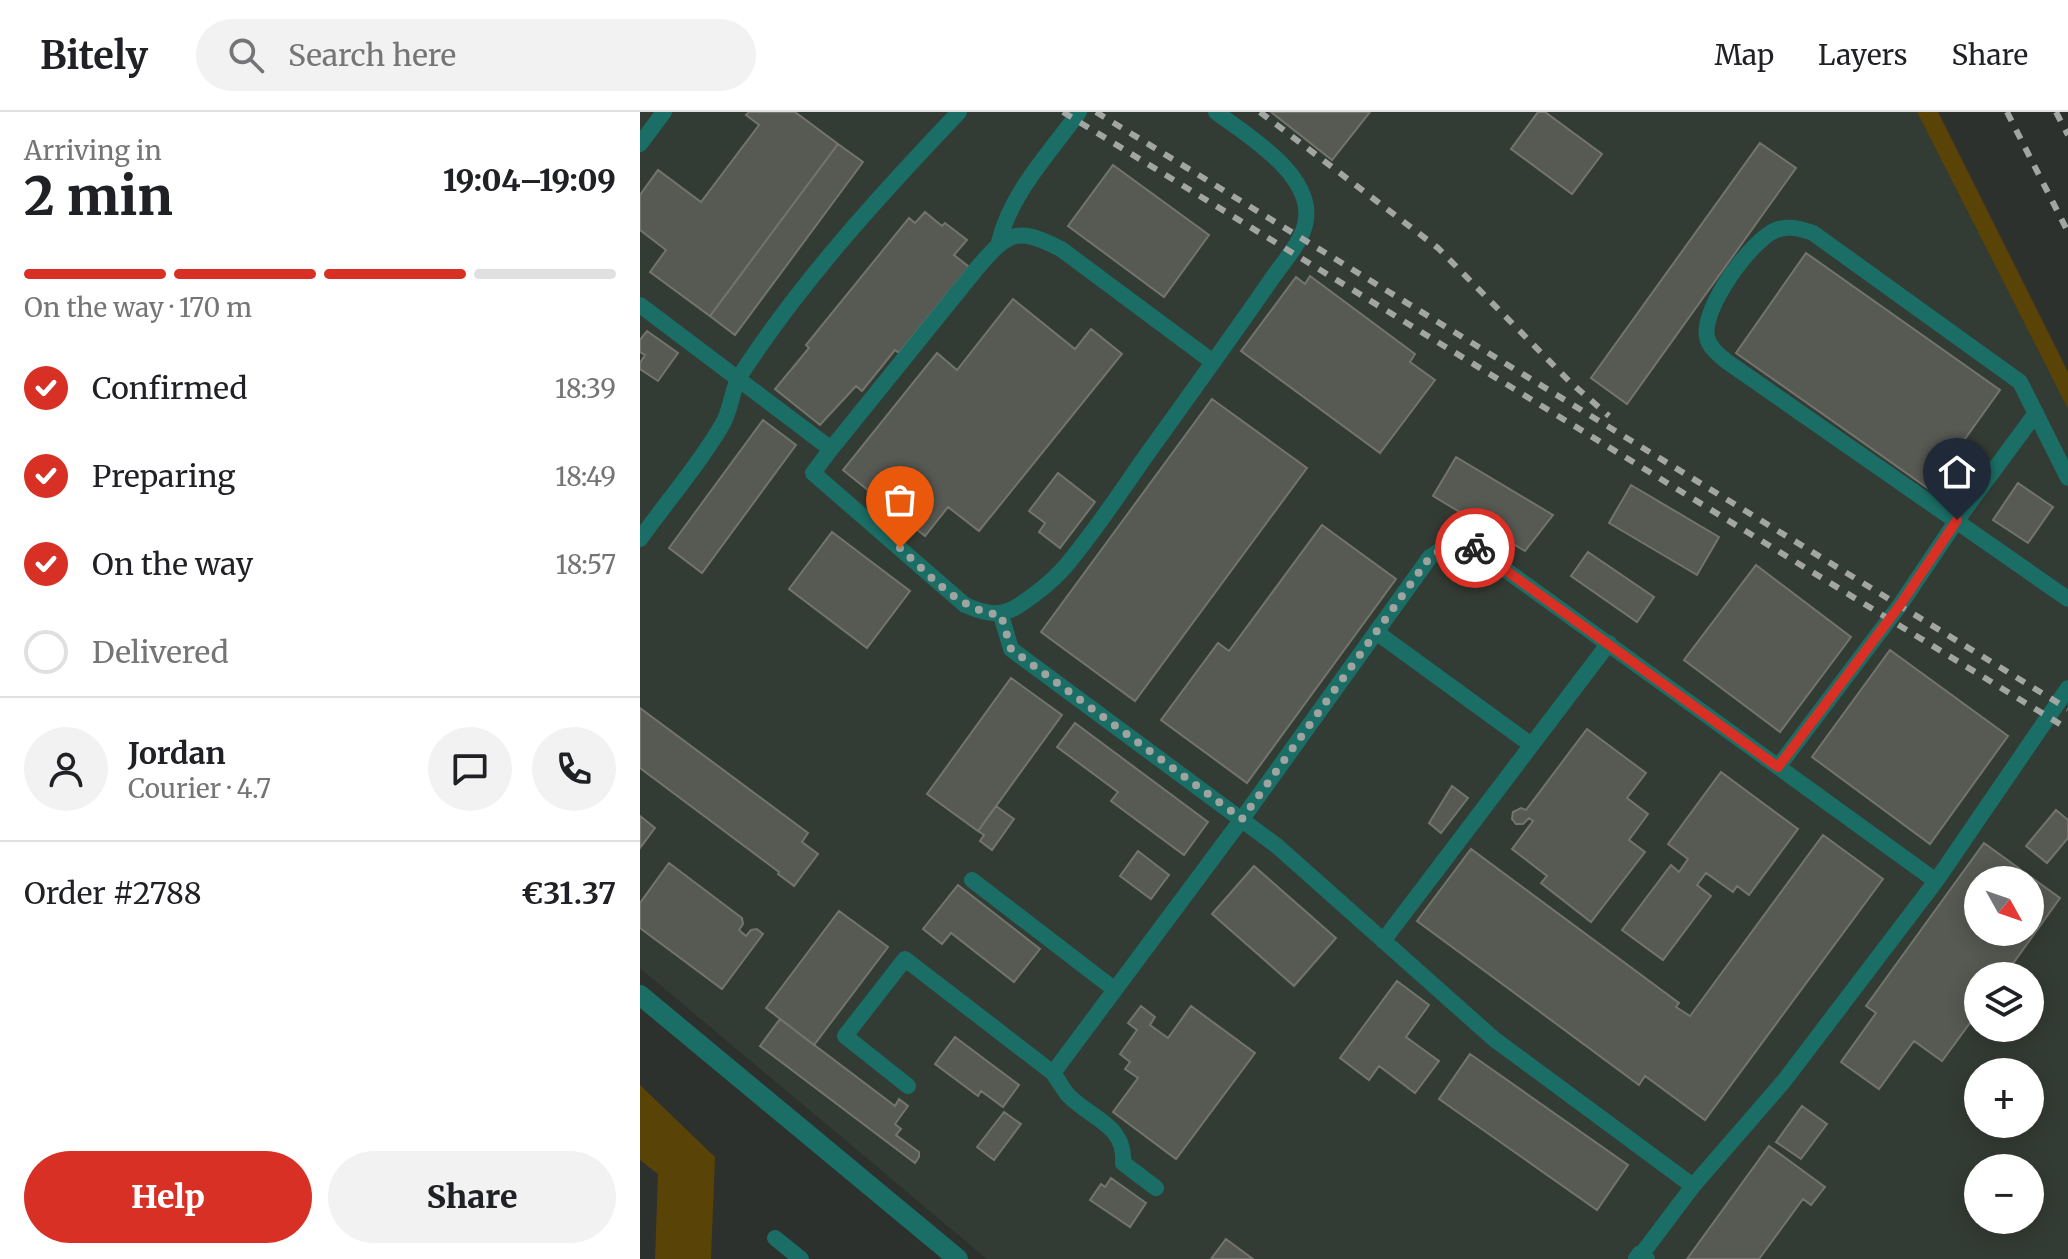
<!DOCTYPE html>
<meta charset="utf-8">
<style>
body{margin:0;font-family:Merriweather,serif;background:#f2f2f2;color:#202124;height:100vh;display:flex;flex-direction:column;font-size:30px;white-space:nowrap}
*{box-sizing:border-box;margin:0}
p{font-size:26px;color:#757577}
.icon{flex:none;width:44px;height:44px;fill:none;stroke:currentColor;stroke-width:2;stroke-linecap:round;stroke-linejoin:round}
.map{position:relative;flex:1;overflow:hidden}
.details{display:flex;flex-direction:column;background:#fff;width:640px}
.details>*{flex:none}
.needle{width:52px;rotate:130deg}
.controls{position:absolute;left:1324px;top:754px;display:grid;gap:16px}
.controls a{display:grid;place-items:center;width:80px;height:80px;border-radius:50%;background:#fff;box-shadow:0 4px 20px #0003;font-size:40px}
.pin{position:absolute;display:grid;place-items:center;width:68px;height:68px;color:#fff;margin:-82px -34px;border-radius:50% 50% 50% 0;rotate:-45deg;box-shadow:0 0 8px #0007}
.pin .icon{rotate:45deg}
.courier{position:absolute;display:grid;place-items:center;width:80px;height:80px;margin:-40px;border:6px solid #d93025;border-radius:50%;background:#fff;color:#222;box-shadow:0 2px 10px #0007}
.summary em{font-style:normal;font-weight:800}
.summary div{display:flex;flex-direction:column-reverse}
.summary{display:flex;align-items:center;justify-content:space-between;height:136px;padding:0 24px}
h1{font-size:52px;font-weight:800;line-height:60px}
.bar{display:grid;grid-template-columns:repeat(4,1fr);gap:12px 8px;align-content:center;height:96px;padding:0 24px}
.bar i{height:10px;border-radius:6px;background:#e0e0e0}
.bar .active{background:#d93025}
.bar p{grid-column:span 4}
.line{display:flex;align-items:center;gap:20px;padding:0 24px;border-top:2px solid #e0e0e0}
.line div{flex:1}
.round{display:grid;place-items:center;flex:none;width:84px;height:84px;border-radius:42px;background:#f2f2f2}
ol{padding:0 24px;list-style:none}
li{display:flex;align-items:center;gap:24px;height:88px}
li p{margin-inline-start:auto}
li .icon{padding:8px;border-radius:50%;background:#d93025;color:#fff;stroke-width:4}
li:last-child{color:#757577}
li i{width:44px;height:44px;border:4px solid #e0e0e0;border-radius:50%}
.cta{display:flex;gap:16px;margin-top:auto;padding:16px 24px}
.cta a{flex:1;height:92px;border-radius:48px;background:#d93025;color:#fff;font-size:32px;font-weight:800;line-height:92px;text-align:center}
.cta a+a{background:#f2f2f2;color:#202124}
header{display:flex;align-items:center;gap:48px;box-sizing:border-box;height:112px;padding:0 40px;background:#fff;border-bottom:2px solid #e0e0e0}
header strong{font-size:38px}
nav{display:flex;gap:44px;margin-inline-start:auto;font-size:28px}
.search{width:560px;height:72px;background:#f2f2f2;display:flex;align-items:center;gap:20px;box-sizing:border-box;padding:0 28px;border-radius:44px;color:#757577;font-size:30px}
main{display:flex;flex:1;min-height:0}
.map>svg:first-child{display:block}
</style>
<header>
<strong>Bitely</strong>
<div class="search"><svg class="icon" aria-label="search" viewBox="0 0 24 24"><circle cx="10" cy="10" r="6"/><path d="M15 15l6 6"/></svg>Search here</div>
<nav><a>Map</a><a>Layers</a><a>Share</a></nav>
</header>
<main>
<section class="details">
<div class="summary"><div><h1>2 min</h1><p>Arriving in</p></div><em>19:04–19:09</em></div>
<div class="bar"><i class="active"></i><i class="active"></i><i class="active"></i><i></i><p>On the way · 170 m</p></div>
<ol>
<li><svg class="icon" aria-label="check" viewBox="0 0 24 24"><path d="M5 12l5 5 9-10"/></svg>Confirmed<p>18:39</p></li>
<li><svg class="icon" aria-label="check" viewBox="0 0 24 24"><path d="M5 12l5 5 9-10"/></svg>Preparing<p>18:49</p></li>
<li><svg class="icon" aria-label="check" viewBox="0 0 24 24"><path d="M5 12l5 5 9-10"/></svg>On the way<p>18:57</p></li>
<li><i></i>Delivered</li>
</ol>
<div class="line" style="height:144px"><a class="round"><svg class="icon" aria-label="person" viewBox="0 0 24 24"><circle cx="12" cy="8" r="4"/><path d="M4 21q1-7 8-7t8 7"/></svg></a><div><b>Jordan</b><p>Courier · 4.7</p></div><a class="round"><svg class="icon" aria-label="chat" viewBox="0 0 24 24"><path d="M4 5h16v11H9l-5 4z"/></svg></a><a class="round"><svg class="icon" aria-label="phone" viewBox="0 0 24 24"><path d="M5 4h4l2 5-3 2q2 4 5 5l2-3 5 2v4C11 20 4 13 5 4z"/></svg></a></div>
<div class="line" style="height:104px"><div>Order #2788</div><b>€31.37</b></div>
<div class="cta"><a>Help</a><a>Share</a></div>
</section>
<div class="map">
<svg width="1428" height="1147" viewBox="0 0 1428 1147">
<rect width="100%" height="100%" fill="#2c312d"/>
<path fill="#333c34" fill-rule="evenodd" d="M 0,0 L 1277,0 L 1428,297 L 1428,1147 L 347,1147 L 0,856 ZM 1338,768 L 1390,768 L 1390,820 L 1338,820 ZM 1338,864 L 1390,864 L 1390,916 L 1338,916 ZM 1338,960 L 1390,960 L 1390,1012 L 1338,1012 ZM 1338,1056 L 1390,1056 L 1390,1108 L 1338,1108 Z"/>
<path fill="#594306" d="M 1277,0 L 1298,0 L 1428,260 L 1428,297 Z
M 0,973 L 75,1045 L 71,1147 L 15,1147 L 18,1062 L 0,1048 Z"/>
<path fill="#575953" stroke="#72746d" stroke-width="2" fill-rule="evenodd" d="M 109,0 L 155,0 L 198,32 L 70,204 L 10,160 L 26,138 L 0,118 L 0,83 L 18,58 L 61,90 L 119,13 L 106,3 Z
M 631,0 L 730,0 L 692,48 Z
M 898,0 L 905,0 L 962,42 L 932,82 L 871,37 Z
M 1120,31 L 1156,56 L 987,292 L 951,266 Z
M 198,32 L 223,50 L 95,223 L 70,204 Z
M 473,53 L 569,123 L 524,185 L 428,114 Z
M 285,100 L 302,114 L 305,111 L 327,128 L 314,143 L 329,155 L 259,241 L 255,238 L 222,279 L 216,274 L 180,313 L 135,277 L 169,236 L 166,233 L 269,106 L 275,111 Z
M 1166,141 L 1360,278 L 1289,377 L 1096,241 Z
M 670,164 L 775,242 L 770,250 L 795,268 L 740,341 L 601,239 L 656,165 L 665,172 Z
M 373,187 L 435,237 L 451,217 L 482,242 L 339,419 L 308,395 L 285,424 L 203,358 L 297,241 L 317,258 Z
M 7,219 L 38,241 L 18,269 L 0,257 L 0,251 L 5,243 L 0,240 L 0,228 Z
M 572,287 L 667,356 L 495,589 L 401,520 Z
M 123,308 L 156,333 L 62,461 L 29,436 Z
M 816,345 L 913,403 L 885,439 L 793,384 Z
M 418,361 L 455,390 L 420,436 L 399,420 L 405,411 L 389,399 Z
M 1378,371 L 1413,395 L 1388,431 L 1353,408 Z
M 991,373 L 1079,425 L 1057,463 L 969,411 Z
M 682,413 L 756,467 L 607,671 L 521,608 L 578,531 L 589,539 Z
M 192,420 L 270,479 L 227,536 L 149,477 Z
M 948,440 L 1014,485 L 997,510 L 931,464 Z
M 1116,453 L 1211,525 L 1140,620 L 1044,548 Z
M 1250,538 L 1368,624 L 1290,732 L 1172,645 Z
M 371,566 L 422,603 L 338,719 L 287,682 Z
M 0,596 L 168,721 L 162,730 L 178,742 L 154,774 L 138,762 L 139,760 L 0,656 Z
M 435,611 L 568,710 L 544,743 L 471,689 L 478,680 L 417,635 Z
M 947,617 L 1006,661 L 987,686 L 1008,702 L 989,728 L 1005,740 L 951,810 L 901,771 L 907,764 L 872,737 L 893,709 L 889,706 L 883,712 L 876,712 L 872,707 L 873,700 L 881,696 L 886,698 Z
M 1081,660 L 1158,717 L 1109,783 L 1097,774 L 1093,780 L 1066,761 L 1057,773 L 1071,784 L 1023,848 L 982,818 L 1031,753 L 1039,760 L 1048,747 L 1028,732 Z
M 812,674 L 828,686 L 801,721 L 789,711 Z
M 356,694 L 374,707 L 352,738 L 340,729 L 344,723 L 338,719 Z
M 1416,698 L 1428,708 L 1428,726 L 1407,751 L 1386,734 Z
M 0,704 L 15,716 L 0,736 Z
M 1183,723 L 1243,767 L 1065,1008 L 1005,964 L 999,973 L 777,809 L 831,737 L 1039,891 L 1036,895 L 1050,904 Z
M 1344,731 L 1420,786 L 1364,864 L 1338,864 L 1338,900 L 1302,949 L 1274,929 L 1239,977 L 1201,950 L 1236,901 L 1226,894 ZM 1338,768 L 1390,768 L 1390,820 L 1338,820 Z
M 498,739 L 529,763 L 511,787 L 480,764 Z
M 29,751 L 102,806 L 103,812 L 99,818 L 106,824 L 111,818 L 117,817 L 123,822 L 82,877 L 0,816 L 0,791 Z
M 614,754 L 696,826 L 654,874 L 572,802 Z
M 318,773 L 400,837 L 374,870 L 311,821 L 302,832 L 283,817 Z
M 199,799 L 248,835 L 174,933 L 126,896 Z
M 757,869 L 789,893 L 766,925 L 799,949 L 775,981 L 739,954 L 729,968 L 700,946 Z
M 501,894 L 515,905 L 510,913 L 528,926 L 551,894 L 615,941 L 536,1047 L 473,1000 L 498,966 L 485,957 L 490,950 L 480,942 L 497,918 L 488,911 Z
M 140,907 L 255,994 L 259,987 L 268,994 L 255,1012 L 261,1017 L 256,1023 L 279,1040 L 279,1045 L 275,1051 L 120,934 Z
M 315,925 L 379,973 L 363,995 L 341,979 L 338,984 L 295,952 Z
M 830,942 L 988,1053 L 957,1098 L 799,987 Z
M 1162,994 L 1187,1012 L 1161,1047 L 1136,1030 Z
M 364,1000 L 381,1012 L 354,1048 L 337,1035 Z
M 1129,1034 L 1185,1075 L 1171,1093 L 1163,1087 L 1119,1147 L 1047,1147 Z
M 471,1066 L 506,1091 L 490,1115 L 450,1088 L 461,1072 L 465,1075 Z
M 586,1127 L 613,1147 L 571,1147 Z"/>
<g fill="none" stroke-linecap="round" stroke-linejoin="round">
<path stroke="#1b6e65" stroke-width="16" d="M 0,32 L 24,0
M 359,130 C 371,80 410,41 439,0
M 0,193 L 191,337 L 173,361 L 325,493 C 346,502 361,506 381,492 C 396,482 411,470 423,457 C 456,419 484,374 513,334 C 553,278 594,222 633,165 C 644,149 664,128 666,107 C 672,62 607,23 576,0
M 191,337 L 338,155 C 369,119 378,115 421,137 L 573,250
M 1428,366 L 1380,270 L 1173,121 C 1161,117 1149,113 1136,118 C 1111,128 1061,197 1067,225 C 1069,235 1078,242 1086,249 L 1428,487
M 0,427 C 27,389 59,353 82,313 C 92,297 91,277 101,262 C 163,167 241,82 319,0
M 361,503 L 371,537 L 637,734 L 854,927 L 1053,1074
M 736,520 L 890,632
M 1138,655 L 1260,493 L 1317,408 L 1396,301
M 332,768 L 474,877
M 743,829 L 969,531
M 268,974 L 205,924 L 265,847 L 413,961
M 516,1076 L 483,1051 C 486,1013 451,1007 428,983 C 423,977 418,968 413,961 L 602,707 L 790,445 C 808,432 821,429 841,440 L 1296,769
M 135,1126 L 161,1147
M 1007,1147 L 1001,1143 L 1053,1074 L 1144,969 L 1296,769 L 1428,576"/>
<path stroke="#1b6e65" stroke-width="20" d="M 0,883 L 318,1147
M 998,1147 L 1001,1143"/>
<path stroke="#a2a6a2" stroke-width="6" stroke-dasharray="10 10" stroke-linecap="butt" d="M 423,0 L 1428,617
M 456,0 L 1428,597
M 620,0 L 798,136 L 930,270 L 969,304
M 1367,0 L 1428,120
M 1416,0 L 1428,23"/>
</g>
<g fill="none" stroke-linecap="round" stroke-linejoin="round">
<path stroke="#a0a4a1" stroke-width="8" stroke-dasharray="0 14.4" d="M 260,436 C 290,463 319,499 361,503 L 371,537 L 602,707 L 790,445 C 804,435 818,427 835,436"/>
<path stroke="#d93025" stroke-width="10" d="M 835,436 L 1138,655 L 1260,493 L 1317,408"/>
</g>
</svg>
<div class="controls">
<a><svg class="needle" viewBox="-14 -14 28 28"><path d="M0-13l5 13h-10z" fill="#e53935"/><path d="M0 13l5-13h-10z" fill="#757577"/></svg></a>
<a><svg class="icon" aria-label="layers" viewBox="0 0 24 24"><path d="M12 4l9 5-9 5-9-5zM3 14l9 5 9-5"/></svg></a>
<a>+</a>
<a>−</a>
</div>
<div class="pin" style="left:260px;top:436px;background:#ea580c"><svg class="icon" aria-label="bag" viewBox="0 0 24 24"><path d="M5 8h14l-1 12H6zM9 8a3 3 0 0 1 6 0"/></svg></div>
<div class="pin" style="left:1317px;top:408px;background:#1f2937"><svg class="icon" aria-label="home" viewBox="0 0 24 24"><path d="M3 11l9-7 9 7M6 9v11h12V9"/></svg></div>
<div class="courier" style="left:835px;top:436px"><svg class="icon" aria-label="bike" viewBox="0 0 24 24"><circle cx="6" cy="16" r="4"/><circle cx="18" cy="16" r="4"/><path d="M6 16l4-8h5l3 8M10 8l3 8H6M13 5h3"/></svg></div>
</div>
</main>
